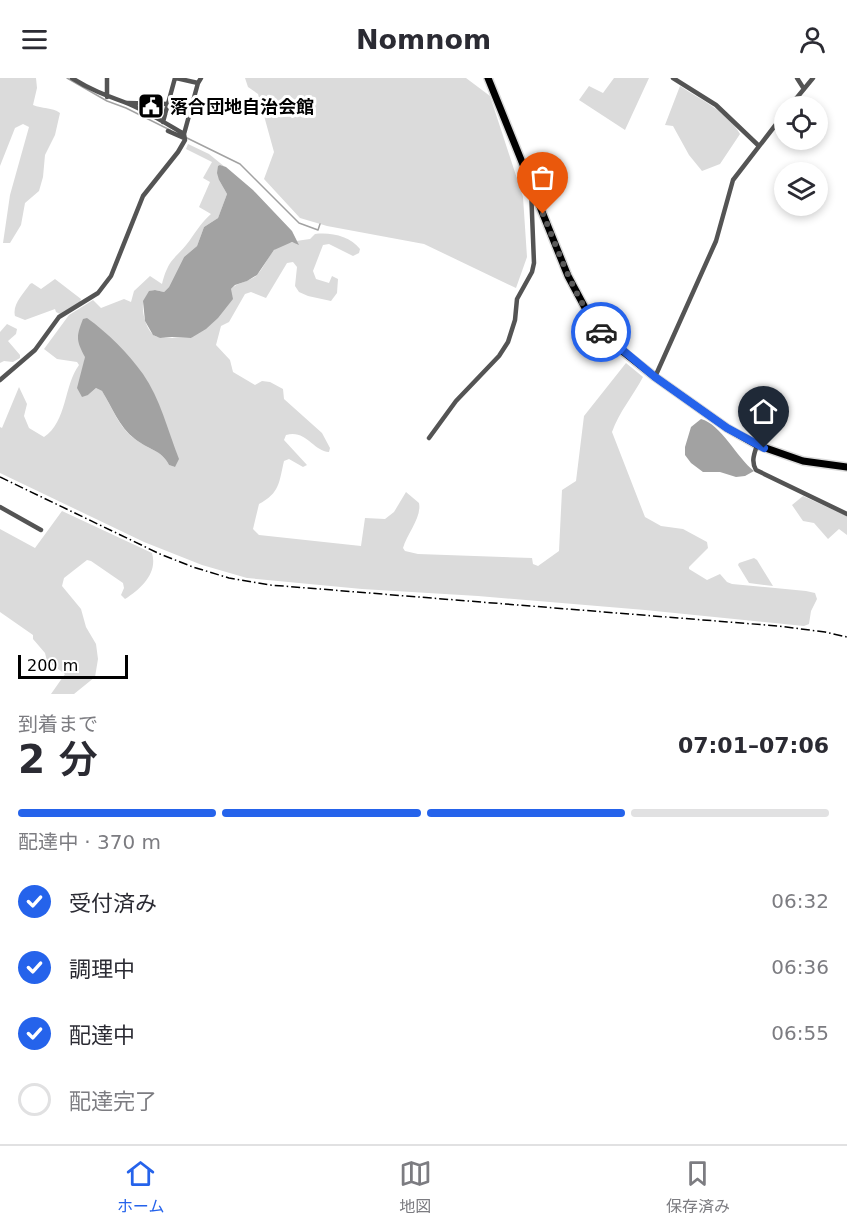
<!DOCTYPE html>
<html lang="ja">
<meta charset="utf-8">
<style>
body{margin:0;font-family:"DejaVu Sans","Noto Sans JP",sans-serif;background:#f2f2f3;color:#2b2b33;height:100vh;display:flex;flex-direction:column;font-size:22px;white-space:nowrap}
*{box-sizing:border-box;margin:0}
p{font-size:20px;color:#7c7c81}
.icon{flex:none;width:33px;height:33px;fill:none;stroke:currentColor;stroke-width:2;stroke-linecap:round;stroke-linejoin:round}
.map{position:relative;height:616px;overflow:hidden}
.panel{display:flex;flex-direction:column;background:#fff;flex:1}
.panel>*{flex:none}
.controls{position:absolute;left:774px;top:18px;display:grid;gap:12px}
.controls a{display:grid;place-items:center;width:54px;height:54px;border-radius:50%;background:#fff;box-shadow:0 3px 9px #0003;font-size:30px}
.scale{position:absolute;left:18px;bottom:15px;width:110px;box-sizing:border-box;padding-left:6px;border:3px solid #000;border-top:0;font-size:16px;line-height:21px;white-space:nowrap;color:#000;-webkit-text-stroke:4px #fff;paint-order:stroke}
.pin{position:absolute;display:grid;place-items:center;width:51px;height:51px;color:#fff;margin:-62px -26px;border-radius:50% 50% 50% 0;rotate:-45deg;box-shadow:0 0 6px #0007}
.pin .icon{rotate:45deg}
.courier{position:absolute;display:grid;place-items:center;width:60px;height:60px;margin:-30px;border:4px solid #2563eb;border-radius:50%;background:#fff;color:#222;box-shadow:0 2px 8px #0007}
.headline em{font-style:normal;font-weight:600}
.headline div{display:flex;flex-direction:column-reverse}
.headline{display:flex;align-items:center;justify-content:space-between;height:102px;padding:0 18px}
h1{font-size:39px;font-weight:600;line-height:45px}
.bar{display:grid;grid-template-columns:repeat(4,1fr);gap:9px 6px;align-content:center;height:72px;padding:0 18px}
.bar i{height:8px;border-radius:4px;background:#e1e1e2}
.bar .current{background:#2563eb}
.bar p{grid-column:span 4}
ol{padding:0 18px;list-style:none}
li{display:flex;align-items:center;gap:18px;height:66px}
li p{margin-inline-start:auto}
li .icon{padding:6px;border-radius:50%;background:#2563eb;color:#fff;stroke-width:4}
li:last-child{color:#7c7c81}
li i{width:33px;height:33px;border:3px solid #e1e1e2;border-radius:50%}
header{display:flex;justify-content:space-between;align-items:center;height:78px;padding:0 18px;background:#fff;font-size:27px;font-weight:600}
.dock{display:flex;justify-content:space-around;align-items:center;height:84px;border-top:2px solid #e1e1e2;background:#fff;font-size:16px;color:#7c7c81}
.dock a{display:grid;justify-items:center;gap:3px}
.dock .current{color:#2563eb}
.map>svg:first-child{display:block}
</style>
<header><svg class="icon" aria-label="menu" viewBox="0 0 24 24"><path d="M4 6h16M4 12h16M4 18h16"/></svg>Nomnom<svg class="icon" aria-label="person" viewBox="0 0 24 24"><circle cx="12" cy="8" r="4"/><path d="M4 21q1-7 8-7t8 7"/></svg></header>
<div class="map">
<svg width="847" height="616" viewBox="0 0 847 616">
<rect width="100%" height="100%" fill="#fff"/>
<path fill="#dbdbdb" fill-rule="evenodd" d="M 0,0 L 36,0 L 37,10 L 33,27 C 42,31 52,29 60,35 L 55,57 L 45,77 L 43,99 L 39,113 L 25,125 L 21,147 L 10,165 L 3,165 L 10,117 L 29,49 L 23,46 L 15,50 L 0,88 Z
M 245,0 L 466,0 L 490,18 L 523,119 L 527,179 L 516,210 L 424,166 L 327,148 L 300,140 L 264,101 L 274,74 L 258,16 L 248,9 Z
M 614,0 L 649,0 L 625,52 L 579,22 L 589,8 L 603,15 Z
M 680,8 C 701,22 727,33 740,56 L 720,86 L 702,93 L 689,77 L 673,48 L 665,47 Z
M 188,66 L 209,76 L 225,89 L 220,87 L 219,102 L 227,116 L 218,140 L 204,149 L 197,168 L 184,179 L 169,209 L 164,214 L 155,212 L 150,213 C 147,217 144,221 143,226 C 142,236 147,256 158,259 C 164,261 182,259 191,260 L 231,211 C 238,204 248,204 256,198 C 269,185 272,160 298,165 L 296,163 L 310,161 L 315,156 C 331,154 350,158 360,171 L 359,175 L 353,178 L 329,166 L 323,167 L 313,193 L 316,201 L 329,205 L 332,198 L 338,201 L 337,215 L 331,223 L 308,218 L 299,214 L 295,208 L 297,189 L 293,184 L 287,185 L 266,220 L 251,214 L 245,216 L 229,244 L 221,248 L 216,267 L 230,282 L 233,294 L 255,307 L 262,303 L 270,304 L 283,311 L 284,321 L 322,355 L 330,370 L 329,374 C 313,373 306,351 286,357 L 284,362 L 307,387 L 303,389 L 289,381 L 284,383 C 279,404 280,415 259,426 L 253,451 L 259,457 L 361,468 L 365,440 L 385,441 L 394,434 L 406,414 L 419,425 C 422,439 407,456 403,470 L 405,473 L 418,476 L 532,480 L 533,486 L 538,488 L 559,473 L 562,412 L 576,403 L 584,338 L 626,285 L 643,299 C 633,318 619,334 612,354 L 645,439 L 661,448 L 683,451 L 707,464 L 708,470 L 689,489 L 689,491 L 707,502 L 720,496 L 727,504 L 732,506 L 806,513 L 815,515 L 817,521 L 811,533 L 809,546 L 804,548 L 645,532 L 478,518 L 362,511 L 247,500 L 202,487 L 144,464 L 0,395 L 0,349 L 2,350 L 19,309 L 27,326 L 24,338 L 29,350 L 44,359 C 67,344 64,307 79,287 L 77,284 L 57,281 L 44,271 L 69,237 L 93,222 L 101,230 L 124,221 L 131,224 L 134,213 L 150,198 L 162,206 C 169,179 175,182 190,162 C 197,152 202,144 211,136 L 199,129 L 210,104 L 203,100 L 212,84 L 186,71 ZM 85,279 L 175,389 L 169,387 C 162,372 147,371 135,361 C 119,350 112,329 102,313 L 96,310 L 88,317 L 84,289 Z
M 55,201 L 81,221 L 80,224 L 60,236 L 56,234 L 55,231 L 25,242 L 15,238 C 12,226 24,215 30,206 L 32,205 L 41,211 Z
M 7,246 L 17,251 L 16,256 L 8,263 L 20,277 L 20,280 L 13,284 L 4,283 L 0,285 L 0,254 Z
M 803,418 L 847,438 L 847,457 L 839,451 L 828,461 L 814,445 L 803,443 L 792,427 Z
M 62,433 L 152,475 C 158,495 141,511 125,521 L 121,517 L 124,510 L 123,505 L 91,483 L 87,482 L 64,500 L 62,508 L 81,531 L 86,549 L 96,566 L 98,581 L 95,599 L 74,616 L 51,616 L 65,596 L 47,583 L 45,575 L 33,561 L 33,557 L 0,534 L 0,451 L 35,470 Z
M 754,480 L 757,482 L 773,508 L 749,505 L 738,487 L 739,485 Z"/>
<path fill="#a2a2a2" d="M 220,87 L 226,89 L 253,112 L 292,153 L 299,167 L 292,164 L 274,172 L 257,197 L 247,203 L 235,207 L 231,211 L 233,221 L 218,240 L 206,251 L 191,260 L 172,259 L 160,260 L 153,257 L 145,243 L 143,223 L 149,213 L 155,212 L 164,214 L 169,209 L 184,179 L 197,168 L 204,149 L 218,140 L 227,116 L 219,102 L 217,95 L 218,88 Z
M 87,240 C 108,255 128,275 143,296 C 160,320 168,353 179,381 L 175,389 L 169,387 C 162,372 147,371 135,361 C 119,349 112,329 102,313 L 96,310 L 88,317 L 82,319 L 77,310 L 85,279 C 76,262 76,259 83,241 Z
M 701,341 C 721,346 737,380 754,393 L 745,398 L 736,399 L 720,394 L 703,394 L 691,385 L 685,377 L 685,369 L 691,349 Z"/>
<g fill="none" stroke-linecap="round" stroke-linejoin="round">
<path stroke="#a2a2a2" stroke-width="1.5" d="M 67,0 L 107,23 L 126,30 L 170,52
M 185,59 L 240,86 L 299,145 L 318,152 L 320,146"/>
<defs>
<path id="highway" d="M 488,0 L 568,198 L 591,241 L 607,261 L 655,299 L 727,350 L 757,367 L 803,383 L 847,389"/>
</defs>
<use href="#highway" stroke="#dbdbdb" stroke-width="10"/>
<path stroke="#545454" stroke-width="4.5" d="M 72,0 C 89,11 105,17 124,24 C 145,32 165,45 184,56
M 176,0 L 198,5
M 673,0 L 716,27 L 759,68
M 797,0 L 804,11
M 107,19 L 107,0
M 127,25 L 169,26
M 790,28 L 813,0
M 163,44 L 175,0
M 168,53 L 184,60
M 655,299 L 716,163 L 733,102 L 784,36
M 0,302 L 35,272 L 59,239 L 98,215 L 111,198 L 143,118 L 178,74 L 185,62 L 184,56 L 198,5 L 201,0
M 429,360 L 456,323 L 499,278 L 508,264 L 515,242 L 517,221 L 532,194 L 534,185 L 531,111
M 757,367 C 754,377 751,383 756,392 L 847,436
M 0,429 L 41,452"/>
<use href="#highway" stroke="#000" stroke-width="7"/>
<path stroke="#000" stroke-width="1.5" stroke-dasharray="9 3 1.5 3" stroke-linecap="butt" d="M 0,399 L 160,476 L 193,489 L 229,500 L 270,507 L 778,548 L 825,554 L 847,559"/>
</g>
<g fill="none" stroke-linecap="round" stroke-linejoin="round">
<path stroke="#595959" stroke-width="6" stroke-dasharray="0 10.8" d="M 543,136 C 560,177 574,219 601,254"/>
<path stroke="#2563eb" stroke-width="8" d="M 601,254 L 655,299 L 727,350 L 764,370"/>
</g>
<defs>
<symbol id="civic-square" viewBox="-11 -11 22 22"><rect x="-9" y="-9" width="18" height="18" rx="4" fill="#000" stroke="#fff"/><path d="M-.6-6.5H3V-4.5H.6V-3L4-1V1h2V6H-6V1h2V-1L-.6-3ZM-1.2 2.5V6h2.4V2.5Z" fill="#fff"/></symbol>
</defs>
<g fill-rule="evenodd">
<use href="#civic-square" x="136" y="13" width="30" height="30"/>
</g>
<g text-anchor="middle" dominant-baseline="central" stroke-width="6" stroke-linejoin="round" paint-order="stroke">
<g font-size="18" font-weight="bold" fill="#000" stroke="#fff" text-anchor="start">
<text x="170" y="28">落合団地自治会館</text>
</g>
</g>
</svg>
<div class="controls">
<a><svg class="icon" aria-label="locate" viewBox="0 0 24 24"><circle cx="12" cy="12" r="6"/><path d="M12 2v4M12 18v4M2 12h4M18 12h4"/></svg></a>
<a><svg class="icon" aria-label="layers" viewBox="0 0 24 24"><path d="M12 4l9 5-9 5-9-5zM3 14l9 5 9-5"/></svg></a>
</div>
<div class="scale">200 m</div>
<div class="pin" style="left:543px;top:136px;background:#ea580c"><svg class="icon" aria-label="bag" viewBox="0 0 24 24"><path d="M5 8h14l-1 12H6zM9 8a3 3 0 0 1 6 0"/></svg></div>
<div class="pin" style="left:764px;top:370px;background:#1f2937"><svg class="icon" aria-label="home" viewBox="0 0 24 24"><path d="M3 11l9-7 9 7M6 9v11h12V9"/></svg></div>
<div class="courier" style="left:601px;top:254px"><svg class="icon" aria-label="car" viewBox="0 0 24 24"><path d="M5 17H2v-5l4-1 3-4h7l3 4 3 1v5h-3M9 17h6M6 11h13"/><circle cx="7" cy="17" r="2"/><circle cx="17" cy="17" r="2"/></svg></div>
</div>
<section class="panel">
<div class="headline"><div><h1>2 分</h1><p>到着まで</p></div><em>07:01–07:06</em></div>
<div class="bar"><i class="current"></i><i class="current"></i><i class="current"></i><i></i><p>配達中 · 370 m</p></div>
<ol>
<li><svg class="icon" aria-label="check" viewBox="0 0 24 24"><path d="M5 12l5 5 9-10"/></svg>受付済み<p>06:32</p></li>
<li><svg class="icon" aria-label="check" viewBox="0 0 24 24"><path d="M5 12l5 5 9-10"/></svg>調理中<p>06:36</p></li>
<li><svg class="icon" aria-label="check" viewBox="0 0 24 24"><path d="M5 12l5 5 9-10"/></svg>配達中<p>06:55</p></li>
<li><i></i>配達完了</li>
</ol>
</section>
<nav class="dock">
<a class="current"><svg class="icon" aria-label="home" viewBox="0 0 24 24"><path d="M3 11l9-7 9 7M6 9v11h12V9"/></svg>ホーム</a>
<a><svg class="icon" aria-label="map" viewBox="0 0 24 24"><path d="M3 6l6-2 6 2 6-2v14l-6 2-6-2-6 2zM9 4v14M15 6v14"/></svg>地図</a>
<a><svg class="icon" aria-label="saved" viewBox="0 0 24 24"><path d="M7 4h10v16l-5-4-5 4z"/></svg>保存済み</a>
</nav>
